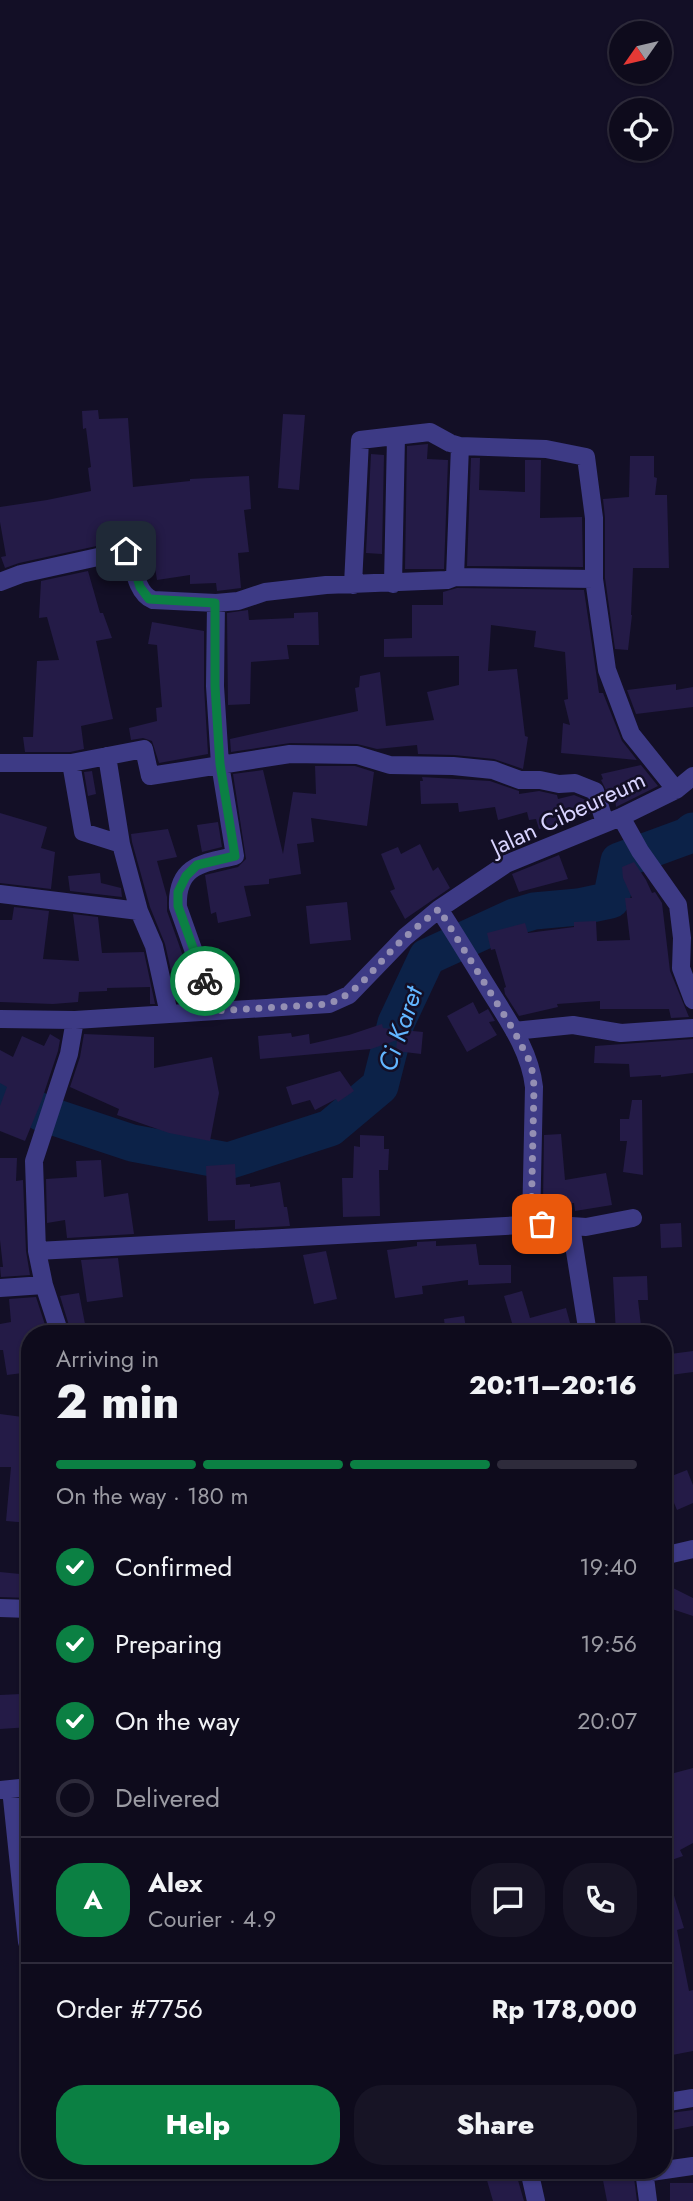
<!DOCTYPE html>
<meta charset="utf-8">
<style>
body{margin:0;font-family:Jost,sans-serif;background:#171425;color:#f1f3f6;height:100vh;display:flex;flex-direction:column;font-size:26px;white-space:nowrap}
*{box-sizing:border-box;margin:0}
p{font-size:23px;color:#9b9ba3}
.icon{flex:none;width:38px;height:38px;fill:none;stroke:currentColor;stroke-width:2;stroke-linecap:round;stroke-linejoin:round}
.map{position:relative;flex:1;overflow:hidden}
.panel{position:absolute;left:21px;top:1325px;width:651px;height:854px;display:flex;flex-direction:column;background:#0e0b1c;border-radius:28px;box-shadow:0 2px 5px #0004,0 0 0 2px #2e2b3b}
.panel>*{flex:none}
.needle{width:46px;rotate:236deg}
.tools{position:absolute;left:609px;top:21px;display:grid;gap:14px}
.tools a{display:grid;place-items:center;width:63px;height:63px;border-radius:50%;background:#0e0b1c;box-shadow:0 2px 5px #0004,0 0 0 2px #2e2b3b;font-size:35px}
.pin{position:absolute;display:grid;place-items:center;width:60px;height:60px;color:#fff;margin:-30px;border-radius:14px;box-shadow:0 4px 10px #0006}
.courier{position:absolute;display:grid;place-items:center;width:70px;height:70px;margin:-35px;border:5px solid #0b8043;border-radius:50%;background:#fff;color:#222;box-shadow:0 2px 9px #0007}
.headline em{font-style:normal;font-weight:800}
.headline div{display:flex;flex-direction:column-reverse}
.headline{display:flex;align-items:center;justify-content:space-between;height:119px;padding:0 35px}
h1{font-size:46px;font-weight:800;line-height:52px}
.bar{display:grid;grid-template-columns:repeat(4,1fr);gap:10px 7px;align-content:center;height:84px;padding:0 35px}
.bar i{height:9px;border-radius:5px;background:#2e2b3b}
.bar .on{background:#0b8043}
.bar p{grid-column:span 4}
.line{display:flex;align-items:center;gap:18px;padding:0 35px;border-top:2px solid #2e2b3b}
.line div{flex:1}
.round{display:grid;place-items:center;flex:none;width:74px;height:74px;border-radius:28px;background:#171425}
ol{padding:0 35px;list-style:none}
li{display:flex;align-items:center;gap:21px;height:77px}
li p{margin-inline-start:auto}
li .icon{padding:7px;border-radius:50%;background:#0b8043;color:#fff;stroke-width:4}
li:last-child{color:#9b9ba3}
li i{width:38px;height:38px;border:4px solid #2e2b3b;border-radius:50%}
.button{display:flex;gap:14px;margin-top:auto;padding:14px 35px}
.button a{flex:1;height:80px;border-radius:28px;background:#0b8043;color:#fff;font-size:28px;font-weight:800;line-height:80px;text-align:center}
.button a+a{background:#171425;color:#f1f3f6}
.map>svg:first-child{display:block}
</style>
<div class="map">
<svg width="693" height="2201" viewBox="0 0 693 2201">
<rect width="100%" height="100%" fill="#130f26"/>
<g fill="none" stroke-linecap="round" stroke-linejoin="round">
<path stroke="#0c2248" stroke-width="37" d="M 0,1087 L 42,1113 L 132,1143 L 228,1161 L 330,1128 L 380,1086 L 396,1023 L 427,957 L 514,917 L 534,911 L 578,907 L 611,900 L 619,861 L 687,836 L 693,831"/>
</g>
<path fill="#241b47" d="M 98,410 L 99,419 L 128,418 L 133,487 L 190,481 L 190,479 L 249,476 L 251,509 L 244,510 L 249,552 L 238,553 L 241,588 L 217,591 L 216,583 L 190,584 L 190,575 L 157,580 L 151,542 L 136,545 L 124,540 L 19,563 L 5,568 L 1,557 L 6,556 L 0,522 L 0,507 L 47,500 L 91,491 L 88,468 L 91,467 L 86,428 L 83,429 L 82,411 Z
M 283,414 L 305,415 L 299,490 L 278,488 Z
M 428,444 L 427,459 L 448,460 L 444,569 L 405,569 L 407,446 Z
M 371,454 L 384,455 L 382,554 L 366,553 Z
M 630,456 L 654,456 L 654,477 L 657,478 L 655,495 L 667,495 L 669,568 L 633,568 L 631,615 L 632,615 L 628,650 L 615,649 L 605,578 L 605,518 L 603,499 L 629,497 Z
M 471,458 L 480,458 L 479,490 L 525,492 L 525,460 L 541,460 L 540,518 L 582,517 L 583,567 L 467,566 Z
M 88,571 L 100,613 L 103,613 L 112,638 L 96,641 L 113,719 L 81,726 L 84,749 L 70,752 L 25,752 L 23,737 L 33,737 L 37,661 L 59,660 L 47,617 L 39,618 L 41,581 Z
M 457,588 L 584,590 L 599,693 L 603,693 L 622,741 L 637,760 L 561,753 L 563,723 L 570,725 L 564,700 L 568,699 L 565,652 L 534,647 L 536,631 L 491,625 L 488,671 L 517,669 L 525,736 L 528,737 L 523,769 L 494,759 L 454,755 L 418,754 L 417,745 L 377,749 L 357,744 L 290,743 L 231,752 L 230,739 L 358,711 L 355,688 L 359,687 L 360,676 L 380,672 L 386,726 L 434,720 L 427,692 L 459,685 L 459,656 L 384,657 L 384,639 L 412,638 L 412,605 L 443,605 L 443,592 Z
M 248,610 L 249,620 L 294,618 L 294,613 L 318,612 L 319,645 L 287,645 L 289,659 L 251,662 L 250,704 L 228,705 L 227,613 Z
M 152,622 L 204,631 L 204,687 L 208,754 L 159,763 L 152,741 L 143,738 L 131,740 L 129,728 L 157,721 L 156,708 L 162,707 L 157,645 L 148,644 Z
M 676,684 L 676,690 L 693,687 L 693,707 L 636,714 L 627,690 Z
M 641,765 L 658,786 L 616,807 L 615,797 L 610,798 L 601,780 L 603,779 L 601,774 Z
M 315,766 L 355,766 L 374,772 L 367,826 L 311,818 L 314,842 L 297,844 L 301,874 L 269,879 L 269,884 L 244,886 L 251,916 L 218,923 L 216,912 L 211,914 L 205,875 L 238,867 L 246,859 L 233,774 L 263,770 L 283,854 L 293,792 L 316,794 Z
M 92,771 L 96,794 L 88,796 L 84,772 Z
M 422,777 L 490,781 L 519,791 L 519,794 L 539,791 L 557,795 L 558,799 L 574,795 L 586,800 L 590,814 L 539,829 L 536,819 L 529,820 L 527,812 L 498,820 L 495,807 L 459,812 L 458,803 L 421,804 L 420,781 L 423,781 Z
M 0,813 L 47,827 L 41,848 L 55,852 L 51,889 L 0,883 Z
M 218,822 L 222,847 L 202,852 L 197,825 Z
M 168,829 L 177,857 L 157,861 L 167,897 L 167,911 L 199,1001 L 178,1002 L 165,944 L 150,907 L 132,842 L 131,834 Z
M 420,844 L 433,871 L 438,867 L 450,888 L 405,919 L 390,891 L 395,889 L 381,854 L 398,847 L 401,854 Z
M 559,855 L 568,879 L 519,892 L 512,874 Z
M 634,862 L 646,880 L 652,893 L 655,892 L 662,903 L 670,971 L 689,1017 L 671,1018 L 669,1009 L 600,1009 L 600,1001 L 557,1004 L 558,1007 L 519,1016 L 505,994 L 504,988 L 506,987 L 495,949 L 491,950 L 487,933 L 525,923 L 528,933 L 574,927 L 574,922 L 596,921 L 597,941 L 630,940 L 625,898 L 632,898 L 623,878 L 622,867 Z
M 100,873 L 101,883 L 121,888 L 122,897 L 70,891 L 68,876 Z
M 347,902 L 351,940 L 310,944 L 306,906 Z
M 14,907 L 49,911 L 43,959 L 79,961 L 73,914 L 98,917 L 102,953 L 144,952 L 155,1004 L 150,1004 L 150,987 L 107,988 L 107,991 L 79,992 L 78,1002 L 53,1004 L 0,1002 L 0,920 L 12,920 Z
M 473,1002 L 479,1014 L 488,1009 L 495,1021 L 489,1022 L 497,1035 L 467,1052 L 447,1016 Z
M 382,1024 L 383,1028 L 423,1032 L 421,1054 L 396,1051 L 397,1040 L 371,1049 L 260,1059 L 258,1036 L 291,1033 L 292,1037 L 309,1034 L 310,1044 L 349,1035 Z
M 50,1034 L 60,1040 L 58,1051 L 41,1102 L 25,1141 L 0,1131 L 0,1106 L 7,1087 L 0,1083 L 0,1050 L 13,1057 L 22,1036 L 44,1046 Z
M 84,1034 L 154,1037 L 154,1068 L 212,1057 L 219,1093 L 210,1141 L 169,1133 L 117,1115 L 119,1109 L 70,1087 L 80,1057 Z
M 693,1039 L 693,1073 L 661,1077 L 661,1075 L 630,1077 L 629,1064 L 594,1063 L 595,1046 Z
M 340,1071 L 354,1091 L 338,1102 L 336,1099 L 315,1110 L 310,1100 L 292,1105 L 286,1087 Z
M 632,1100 L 642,1100 L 643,1175 L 623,1172 L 627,1141 L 620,1141 L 620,1119 L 629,1119 Z
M 561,1134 L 565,1180 L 606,1173 L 612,1205 L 575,1211 L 574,1203 L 543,1204 L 544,1135 Z
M 360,1135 L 384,1136 L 384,1149 L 389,1149 L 388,1170 L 379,1170 L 380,1216 L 343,1217 L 342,1178 L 353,1178 L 354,1146 L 360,1147 Z
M 0,1158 L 17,1158 L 16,1181 L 23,1180 L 26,1251 L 30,1275 L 1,1277 L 0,1267 L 3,1267 L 0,1240 Z
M 101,1160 L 104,1197 L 128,1193 L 134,1234 L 67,1238 L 65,1220 L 47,1223 L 46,1179 L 77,1177 L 76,1161 Z
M 235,1164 L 236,1185 L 250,1184 L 250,1187 L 280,1182 L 284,1207 L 287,1207 L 290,1226 L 235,1229 L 235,1220 L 208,1221 L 206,1166 Z
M 681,1223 L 682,1247 L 661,1248 L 660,1224 Z
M 436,1241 L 436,1246 L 476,1244 L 479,1265 L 511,1265 L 511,1283 L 468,1285 L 468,1280 L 422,1286 L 423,1294 L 395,1298 L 387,1250 L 417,1246 L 417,1242 Z
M 326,1251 L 337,1299 L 314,1304 L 303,1255 Z
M 118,1258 L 123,1297 L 87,1302 L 81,1260 Z
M 647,1276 L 648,1300 L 638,1300 L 642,1334 L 616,1334 L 613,1277 Z
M 522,1291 L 530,1318 L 566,1308 L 573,1334 L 492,1334 L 491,1329 L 512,1323 L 504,1296 Z
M 79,1293 L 86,1329 L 71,1332 L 60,1296 Z
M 36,1297 L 48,1334 L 30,1334 L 30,1372 L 7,1375 L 3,1350 L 0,1350 L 0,1324 L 11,1322 L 9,1299 Z
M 464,1316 L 467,1334 L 446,1334 L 444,1319 Z
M 693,1351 L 693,1372 L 663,1376 L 663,1355 Z
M 0,1414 L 30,1418 L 30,1523 L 6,1521 L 11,1467 L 0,1467 Z
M 687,1470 L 693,1485 L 693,1503 L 677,1510 L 664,1479 Z
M 0,1572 L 30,1575 L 30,1598 L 0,1597 Z
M 663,1583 L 693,1598 L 693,1616 L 663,1606 Z
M 21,1694 L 21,1704 L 30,1703 L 30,1727 L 0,1729 L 0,1695 Z
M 693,1768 L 693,1843 L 680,1850 L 683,1856 L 663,1863 L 663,1809 L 667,1817 L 671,1816 L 663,1789 L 663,1776 Z
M 663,1873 L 667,1873 L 684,1928 L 677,1930 L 689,1991 L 693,1990 L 693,2051 L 667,2056 L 663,2030 L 671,2028 L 663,1997 Z
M 693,2110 L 693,2126 L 667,2131 L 663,2114 Z
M 484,2170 L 515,2170 L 524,2201 L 493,2201 Z
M 601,2170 L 633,2170 L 637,2201 L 607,2201 Z
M 670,2183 L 693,2183 L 693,2201 L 670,2201 Z"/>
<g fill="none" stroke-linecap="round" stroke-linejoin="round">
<path stroke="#3d3a85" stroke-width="18" d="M 455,577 L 460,446
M 0,582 L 21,574 L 125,551 L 130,554 C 134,569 137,594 153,600 L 216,603 L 238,601 L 265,592 L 326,585 L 447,580 L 455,577 L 594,579
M 393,584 L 396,436
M 353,585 L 360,440 L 430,432 L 450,443 L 460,446 L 546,449 L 586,457 L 594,518 L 594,579 L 607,670 L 631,734 L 676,790
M 107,756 L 121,844
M 0,763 L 71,763 L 144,749 L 150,776 L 290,754 L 357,755 L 390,765 L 453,766 L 493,770 L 520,780 L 540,780 L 559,784 L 575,783 L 595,791 L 605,823
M 71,763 L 83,832 L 121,844 L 139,911
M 621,817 L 640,851 L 678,905 L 682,938 L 681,968 L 693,1000
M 0,894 L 139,911 L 154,946 L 169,1014
M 439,909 C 456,935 472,962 488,988 C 507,1019 530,1050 534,1087 L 531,1225
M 215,1011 L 178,907 C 176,865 203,863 235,856 L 220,764 L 215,686 L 216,603
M 0,1019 L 75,1020 L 329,1004 L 349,995 L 405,937 L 439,909 L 506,864 L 621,817 L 676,790 L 693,776
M 514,1031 L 573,1025 L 621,1033 L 693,1028
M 571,1226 L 588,1334
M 37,1251 L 542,1224 L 586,1227 L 633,1218
M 44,1285 L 60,1334
M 0,1288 L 44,1285 L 37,1251 L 34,1161 L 69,1054 L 75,1020
M 663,1556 L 693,1549
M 0,1608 L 30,1609
M 11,1789 L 27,1942
M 0,1790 L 30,1787
M 663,2103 L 693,2098
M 529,2170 L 536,2201
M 644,2170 L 648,2201
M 644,2173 L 693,2166"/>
</g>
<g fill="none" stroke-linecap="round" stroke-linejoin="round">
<path stroke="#948fb3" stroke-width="7" stroke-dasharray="0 12.6" d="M 205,981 L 215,1011 L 328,1004 C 356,994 371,972 390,952 C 405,936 422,923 439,909 L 514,1031 L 529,1060 L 533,1074 L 534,1087 L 531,1225 L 542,1224"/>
<path stroke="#0b8043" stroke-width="9" d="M 126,551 L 130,554 L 140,587 L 149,599 L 215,603 L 215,686 L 220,764 L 235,856 L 197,865 L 186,876 L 178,892 L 178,906 L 205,981"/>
</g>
<g text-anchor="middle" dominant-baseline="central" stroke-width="5" stroke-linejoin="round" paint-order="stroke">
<g font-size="24" fill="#d9d4ff" stroke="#130f26">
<text transform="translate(568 813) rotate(-25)">Jalan Cibeureum</text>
</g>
<g font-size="26" font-style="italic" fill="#62b6ff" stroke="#130f26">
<text transform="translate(400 1029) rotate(-71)">Ci Karet</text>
</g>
</g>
</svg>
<div class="tools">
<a><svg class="needle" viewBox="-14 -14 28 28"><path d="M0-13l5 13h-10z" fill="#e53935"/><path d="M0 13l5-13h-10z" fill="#9b9ba3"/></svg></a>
<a><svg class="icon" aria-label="locate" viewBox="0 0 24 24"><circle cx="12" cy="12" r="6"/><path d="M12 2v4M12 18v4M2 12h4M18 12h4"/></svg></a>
</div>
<div class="pin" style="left:542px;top:1224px;background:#ea580c"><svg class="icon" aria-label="bag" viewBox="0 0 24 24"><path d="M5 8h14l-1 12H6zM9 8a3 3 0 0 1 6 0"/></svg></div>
<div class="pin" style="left:126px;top:551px;background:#1f2937"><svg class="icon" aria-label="home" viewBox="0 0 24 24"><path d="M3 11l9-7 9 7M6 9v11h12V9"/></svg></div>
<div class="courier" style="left:205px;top:981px"><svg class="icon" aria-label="bike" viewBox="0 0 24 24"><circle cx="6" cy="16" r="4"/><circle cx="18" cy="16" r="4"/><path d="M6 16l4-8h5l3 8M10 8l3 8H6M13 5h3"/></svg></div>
<section class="panel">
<div class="headline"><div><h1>2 min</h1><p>Arriving in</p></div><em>20:11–20:16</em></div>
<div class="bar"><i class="on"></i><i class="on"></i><i class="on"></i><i></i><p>On the way · 180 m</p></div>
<ol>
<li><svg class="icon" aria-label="check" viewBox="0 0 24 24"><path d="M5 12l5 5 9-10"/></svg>Confirmed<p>19:40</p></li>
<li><svg class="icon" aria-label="check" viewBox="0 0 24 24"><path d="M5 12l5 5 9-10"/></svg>Preparing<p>19:56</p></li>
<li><svg class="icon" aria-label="check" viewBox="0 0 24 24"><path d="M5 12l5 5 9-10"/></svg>On the way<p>20:07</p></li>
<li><i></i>Delivered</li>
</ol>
<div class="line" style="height:126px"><b class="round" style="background:#0b8043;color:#fff">A</b><div><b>Alex</b><p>Courier · 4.9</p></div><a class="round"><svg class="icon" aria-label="chat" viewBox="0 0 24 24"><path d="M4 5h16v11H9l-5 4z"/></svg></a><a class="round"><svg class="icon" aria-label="phone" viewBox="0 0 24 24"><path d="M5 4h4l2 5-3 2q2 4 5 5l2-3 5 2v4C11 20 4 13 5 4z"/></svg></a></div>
<div class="line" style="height:91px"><div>Order #7756</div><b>Rp 178,000</b></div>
<div class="button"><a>Help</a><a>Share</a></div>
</section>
</div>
